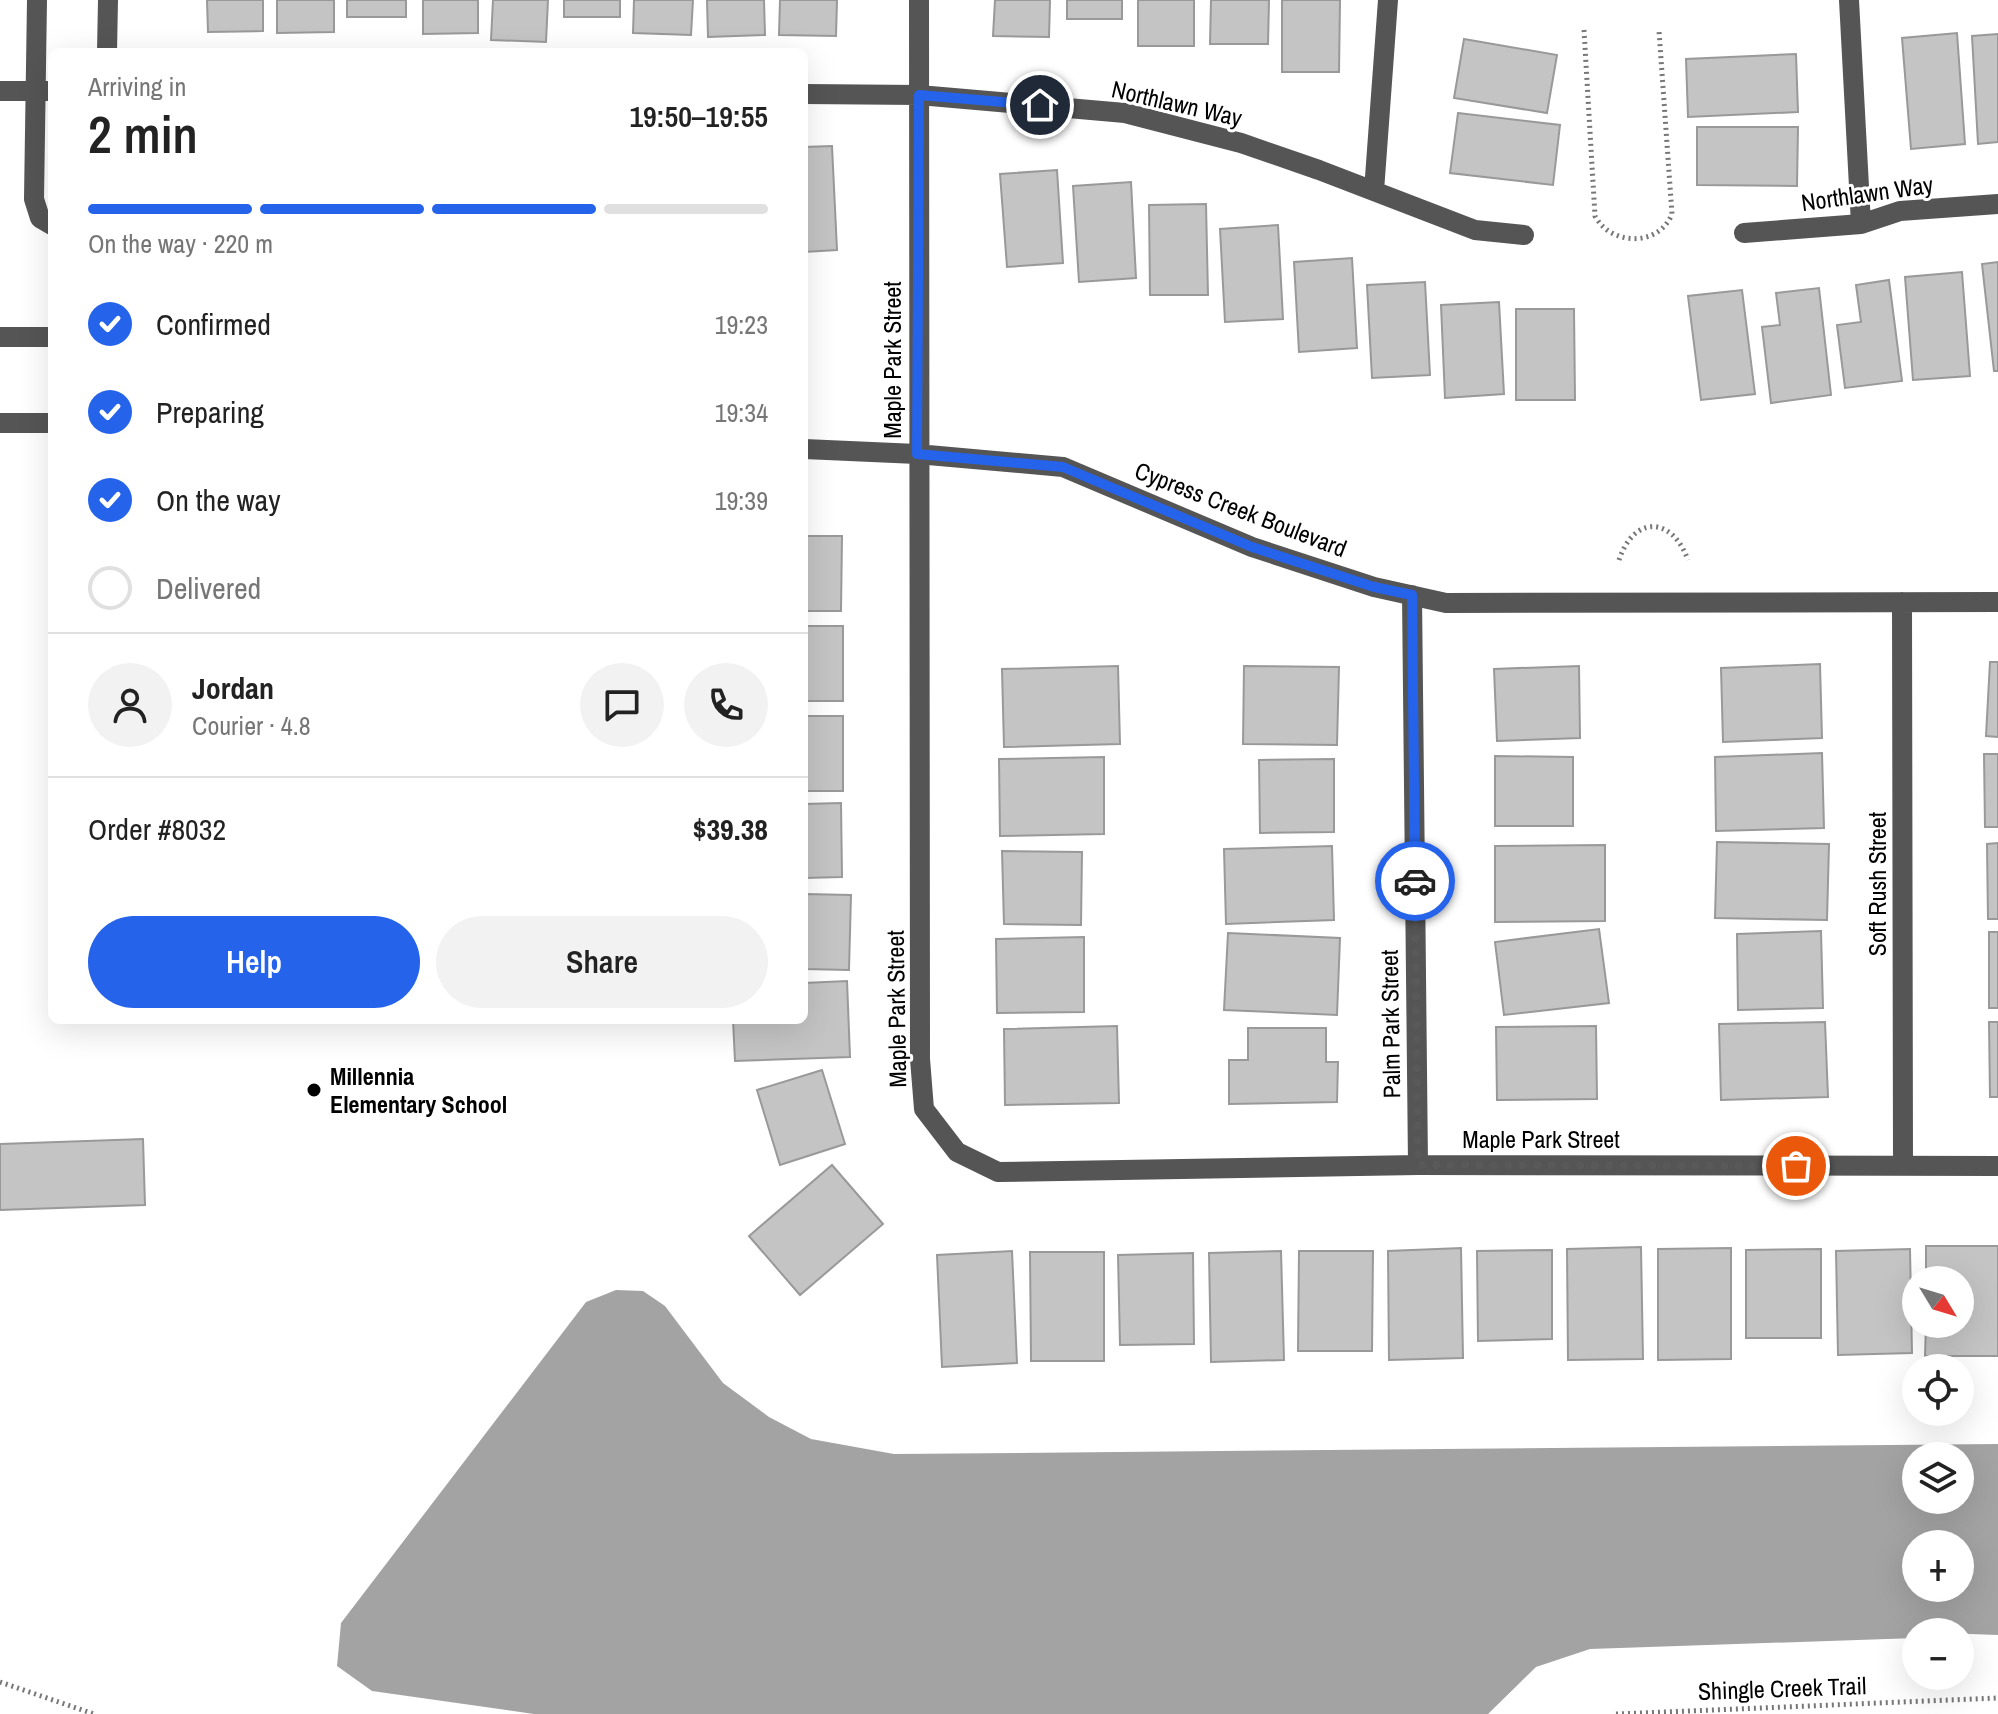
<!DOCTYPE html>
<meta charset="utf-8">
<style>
body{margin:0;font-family:"Archivo Narrow",sans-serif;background:#f2f2f2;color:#222;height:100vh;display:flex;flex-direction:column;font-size:30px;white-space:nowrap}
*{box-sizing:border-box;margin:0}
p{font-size:26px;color:#767676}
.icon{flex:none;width:44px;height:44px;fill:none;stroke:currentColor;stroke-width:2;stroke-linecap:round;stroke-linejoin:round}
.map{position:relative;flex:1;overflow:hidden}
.drawer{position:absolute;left:48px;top:48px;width:760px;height:976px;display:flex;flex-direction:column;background:#fff;border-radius:12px;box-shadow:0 8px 32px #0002}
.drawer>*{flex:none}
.needle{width:52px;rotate:128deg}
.tools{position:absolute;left:1902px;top:1266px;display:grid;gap:16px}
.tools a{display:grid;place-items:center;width:72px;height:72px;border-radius:50%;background:#fff;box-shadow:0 8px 32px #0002;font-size:40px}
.pin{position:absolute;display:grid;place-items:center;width:68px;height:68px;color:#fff;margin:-34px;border:4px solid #fff;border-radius:50%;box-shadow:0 2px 8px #0007}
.courier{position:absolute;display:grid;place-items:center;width:80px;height:80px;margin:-40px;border:6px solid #2563eb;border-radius:50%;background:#fff;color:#222;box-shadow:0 2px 10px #0007}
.head em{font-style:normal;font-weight:600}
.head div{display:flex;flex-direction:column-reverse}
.head{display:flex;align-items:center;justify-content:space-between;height:136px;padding:0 40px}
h1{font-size:52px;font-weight:600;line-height:60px}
.bar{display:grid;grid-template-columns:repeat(4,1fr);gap:12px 8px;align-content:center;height:96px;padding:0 40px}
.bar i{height:10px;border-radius:6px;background:#e0e0e0}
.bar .selected{background:#2563eb}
.bar p{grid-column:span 4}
.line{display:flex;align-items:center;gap:20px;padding:0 40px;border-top:2px solid #e0e0e0}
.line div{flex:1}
.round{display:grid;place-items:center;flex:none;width:84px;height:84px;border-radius:42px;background:#f2f2f2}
ol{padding:0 40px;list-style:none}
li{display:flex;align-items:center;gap:24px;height:88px}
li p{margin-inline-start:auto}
li .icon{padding:8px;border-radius:50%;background:#2563eb;color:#fff;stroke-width:4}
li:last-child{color:#767676}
li i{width:44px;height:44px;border:4px solid #e0e0e0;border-radius:50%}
.action{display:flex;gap:16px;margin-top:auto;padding:16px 40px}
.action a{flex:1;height:92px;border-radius:48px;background:#2563eb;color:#fff;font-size:32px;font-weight:600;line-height:92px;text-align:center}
.action a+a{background:#f2f2f2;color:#222}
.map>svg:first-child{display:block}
</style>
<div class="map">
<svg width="1998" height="1714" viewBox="0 0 1998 1714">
<rect width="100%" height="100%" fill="#fff"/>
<path fill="#a3a3a3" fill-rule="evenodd" d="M 616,1290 L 643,1291 L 665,1306 L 723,1383 L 769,1417 L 811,1439 L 894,1454 L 1998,1444 L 1998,1635 L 1916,1632 L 1916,1638 L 1590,1649 L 1536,1667 L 1488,1714 L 534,1714 L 372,1691 L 337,1666 L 341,1623 L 586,1302 ZM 1916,1456 L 1960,1456 L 1960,1500 L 1916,1500 ZM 1916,1544 L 1960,1544 L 1960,1588 L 1916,1588 Z"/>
<path fill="#c4c4c4" stroke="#999" stroke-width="2" d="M 207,0 L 263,0 L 263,31 L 208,32 Z
M 277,0 L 334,0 L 334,32 L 277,33 Z
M 347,0 L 406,0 L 406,17 L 347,17 Z
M 423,0 L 478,0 L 478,33 L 423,34 Z
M 493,0 L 548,0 L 546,42 L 491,40 Z
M 564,0 L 620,0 L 620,17 L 564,17 Z
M 634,0 L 693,0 L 691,35 L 633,33 Z
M 707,0 L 764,0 L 765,35 L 708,37 Z
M 780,0 L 837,0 L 836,36 L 779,35 Z
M 995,0 L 1050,0 L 1049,37 L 993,36 Z
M 1067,0 L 1122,0 L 1122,19 L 1067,19 Z
M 1138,0 L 1194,0 L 1194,46 L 1138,46 Z
M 1211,0 L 1269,0 L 1268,44 L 1210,44 Z
M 1282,0 L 1340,0 L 1339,72 L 1282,72 Z
M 1957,33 L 1965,144 L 1911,149 L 1902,38 Z
M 1998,34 L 1998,142 L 1978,144 L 1972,36 Z
M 1464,39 L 1557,55 L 1547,113 L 1454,98 Z
M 1796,54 L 1798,112 L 1688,117 L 1686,59 Z
M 1458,113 L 1560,125 L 1553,185 L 1450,173 Z
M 1697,127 L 1798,127 L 1797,186 L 1697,185 Z
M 832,146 L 837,250 L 804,252 L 804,147 Z
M 1057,170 L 1063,263 L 1007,267 L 1000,174 Z
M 1131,182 L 1136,278 L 1079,282 L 1073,186 Z
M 1206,204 L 1208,295 L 1150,295 L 1149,205 Z
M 1278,225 L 1283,319 L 1225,322 L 1220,229 Z
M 1352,258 L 1357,348 L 1299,352 L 1294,262 Z
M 1998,262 L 1998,371 L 1994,371 L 1982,264 Z
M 1962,272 L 1970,376 L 1913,380 L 1905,277 Z
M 1889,280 L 1902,381 L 1845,388 L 1837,325 L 1861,322 L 1856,285 Z
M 1425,282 L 1430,375 L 1372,378 L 1367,285 Z
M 1819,288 L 1831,395 L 1771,403 L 1762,327 L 1780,325 L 1776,293 Z
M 1742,290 L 1755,394 L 1701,400 L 1688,296 Z
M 1499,302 L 1504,394 L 1445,398 L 1441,305 Z
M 1516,309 L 1574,309 L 1575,400 L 1516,400 Z
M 804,536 L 842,536 L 841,611 L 804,611 Z
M 804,626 L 843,626 L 843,701 L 804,701 Z
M 1990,662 L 1998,662 L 1998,737 L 1986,736 Z
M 1820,664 L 1822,738 L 1723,742 L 1721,668 Z
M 1118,666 L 1120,744 L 1004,747 L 1002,669 Z
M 1244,666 L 1339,667 L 1337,745 L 1243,744 Z
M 1579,666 L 1580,738 L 1497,741 L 1494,669 Z
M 804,716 L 843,716 L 843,791 L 804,791 Z
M 1822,753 L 1824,828 L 1716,831 L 1715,757 Z
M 1984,754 L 1998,754 L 1998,827 L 1985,827 Z
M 1495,756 L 1573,757 L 1573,826 L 1495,826 Z
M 1104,757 L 1104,834 L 1000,836 L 999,759 Z
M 1334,759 L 1334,832 L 1260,833 L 1259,760 Z
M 841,803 L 842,877 L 804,878 L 804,804 Z
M 1717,842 L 1829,844 L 1827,920 L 1715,918 Z
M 1998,843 L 1998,919 L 1988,919 L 1987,844 Z
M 1605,845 L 1605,921 L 1495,922 L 1495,846 Z
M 1332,846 L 1334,920 L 1226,924 L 1224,849 Z
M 1002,851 L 1082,852 L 1081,925 L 1004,924 Z
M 804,894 L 851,895 L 849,970 L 804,969 Z
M 1599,929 L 1609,1003 L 1504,1015 L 1495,942 Z
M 1821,931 L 1823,1008 L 1738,1010 L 1737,934 Z
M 1989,932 L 1998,932 L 1998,1008 L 1989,1008 Z
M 1228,933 L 1340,938 L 1337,1015 L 1224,1010 Z
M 1084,937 L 1084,1012 L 997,1013 L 996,939 Z
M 847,981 L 850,1057 L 735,1061 L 733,1020 L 804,1020 L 804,983 Z
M 1825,1022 L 1828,1097 L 1721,1100 L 1719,1024 Z
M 1989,1022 L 1998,1022 L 1998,1097 L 1990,1097 Z
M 1117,1026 L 1119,1103 L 1005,1105 L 1004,1029 Z
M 1596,1026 L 1597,1099 L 1497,1100 L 1496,1027 Z
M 1248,1028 L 1326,1028 L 1326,1062 L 1338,1062 L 1337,1102 L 1229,1104 L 1229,1060 L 1248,1060 Z
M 822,1070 L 845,1144 L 780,1165 L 757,1090 Z
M 143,1139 L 145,1205 L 0,1210 L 0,1144 Z
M 832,1165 L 883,1224 L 800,1295 L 749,1236 Z
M 1926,1246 L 1998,1246 L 1998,1356 L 1925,1356 L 1926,1324 L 1960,1324 L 1960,1280 L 1926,1280 Z
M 1641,1247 L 1643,1359 L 1568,1360 L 1567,1249 Z
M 1461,1248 L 1463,1358 L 1389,1360 L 1388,1251 Z
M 1731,1248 L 1731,1359 L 1658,1360 L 1658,1249 Z
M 1821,1249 L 1821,1338 L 1746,1338 L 1746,1250 Z
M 1910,1249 L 1912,1353 L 1838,1355 L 1836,1251 Z
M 1552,1250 L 1552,1339 L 1478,1341 L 1477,1251 Z
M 1012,1251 L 1017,1363 L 942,1367 L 937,1255 Z
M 1281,1251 L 1284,1360 L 1211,1362 L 1209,1253 Z
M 1299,1251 L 1373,1251 L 1372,1351 L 1298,1351 Z
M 1030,1252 L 1104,1252 L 1104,1361 L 1031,1361 Z
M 1193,1253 L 1194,1344 L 1120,1345 L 1118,1255 Z"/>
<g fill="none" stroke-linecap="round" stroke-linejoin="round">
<path stroke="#777" stroke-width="5" stroke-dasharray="2 4" stroke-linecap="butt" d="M 1584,30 L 1595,216 C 1611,246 1659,247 1672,214 L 1659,31
M 1619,560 C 1634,515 1672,516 1688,560
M 0,1682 L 94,1714
M 1616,1714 L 1998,1698"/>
<path stroke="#555" stroke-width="20" d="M 37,0 L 34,199 L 40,218 L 52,225
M 919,0 L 920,1059 L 924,1109 L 957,1152 L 998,1172 L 1418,1165 L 1998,1166
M 1849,0 L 1861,224
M 107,52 L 108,0
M 0,91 L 52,91
M 804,94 L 919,95 L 1125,113 L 1241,143 L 1319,170 L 1475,230 L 1524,235
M 1374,191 L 1388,0
M 1744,233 L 1861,224 L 1900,211 L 1998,204
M 0,337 L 52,337
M 0,423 L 52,423
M 804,449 L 917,454 L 1063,467 L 1252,547 L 1374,587 L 1446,603 L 1998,602
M 1412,595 L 1418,1165
M 1902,602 L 1903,1166"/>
</g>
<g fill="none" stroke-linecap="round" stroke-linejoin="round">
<path stroke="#595959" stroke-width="8" stroke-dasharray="0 14.4" d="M 1415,881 L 1418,1165 L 1796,1166"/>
<path stroke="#2563eb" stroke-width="10" d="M 1040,105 L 919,95 L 917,454 L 1063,467 L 1252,547 L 1374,587 L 1412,595 L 1415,881"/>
</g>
<circle fill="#000" stroke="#fff" stroke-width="3" cx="314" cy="1090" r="8"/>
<g text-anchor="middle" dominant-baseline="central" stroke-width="6" stroke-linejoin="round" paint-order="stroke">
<g font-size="24" fill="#000" stroke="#fff">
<text transform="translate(1177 103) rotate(13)">Northlawn Way</text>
<text transform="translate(1867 193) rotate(-8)">Northlawn Way</text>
<text transform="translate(892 360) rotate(-90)">Maple Park Street</text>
<text transform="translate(1241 509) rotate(21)">Cypress Creek Boulevard</text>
<text transform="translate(1877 884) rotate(-90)">Soft Rush Street</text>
<text transform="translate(896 1009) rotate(-91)">Maple Park Street</text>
<text transform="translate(1390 1024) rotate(-91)">Palm Park Street</text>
<text x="1541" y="1139">Maple Park Street</text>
<text transform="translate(1782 1688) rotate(-2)">Shingle Creek Trail</text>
</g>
<g font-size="24" font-weight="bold" fill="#000" stroke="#fff" text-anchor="start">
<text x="330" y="1076">Millennia<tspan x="330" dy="28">Elementary School</tspan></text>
</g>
</g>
</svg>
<div class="tools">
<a><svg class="needle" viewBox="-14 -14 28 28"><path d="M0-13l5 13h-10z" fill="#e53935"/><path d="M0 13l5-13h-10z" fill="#767676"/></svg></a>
<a><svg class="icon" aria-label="locate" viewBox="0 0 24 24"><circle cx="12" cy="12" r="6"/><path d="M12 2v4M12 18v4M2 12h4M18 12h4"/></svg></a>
<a><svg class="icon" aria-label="layers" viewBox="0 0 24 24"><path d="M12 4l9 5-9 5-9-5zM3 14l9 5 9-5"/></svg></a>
<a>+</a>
<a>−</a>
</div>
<div class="pin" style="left:1796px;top:1166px;background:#ea580c"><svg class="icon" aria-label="bag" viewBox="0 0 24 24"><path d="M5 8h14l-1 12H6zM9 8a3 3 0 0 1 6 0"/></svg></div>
<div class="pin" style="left:1040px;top:105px;background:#1f2937"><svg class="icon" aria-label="home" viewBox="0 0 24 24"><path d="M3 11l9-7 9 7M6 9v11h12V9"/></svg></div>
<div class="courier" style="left:1415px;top:881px"><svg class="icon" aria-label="car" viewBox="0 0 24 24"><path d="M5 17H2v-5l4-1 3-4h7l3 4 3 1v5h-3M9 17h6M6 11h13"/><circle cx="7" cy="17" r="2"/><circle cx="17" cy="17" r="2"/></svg></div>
<section class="drawer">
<div class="head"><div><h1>2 min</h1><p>Arriving in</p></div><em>19:50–19:55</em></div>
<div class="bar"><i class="selected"></i><i class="selected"></i><i class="selected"></i><i></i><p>On the way · 220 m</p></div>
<ol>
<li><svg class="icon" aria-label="check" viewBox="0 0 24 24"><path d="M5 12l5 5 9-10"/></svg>Confirmed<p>19:23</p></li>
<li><svg class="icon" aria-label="check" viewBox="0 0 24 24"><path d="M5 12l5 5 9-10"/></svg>Preparing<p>19:34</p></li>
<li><svg class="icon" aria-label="check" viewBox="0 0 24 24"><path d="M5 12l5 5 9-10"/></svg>On the way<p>19:39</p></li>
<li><i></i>Delivered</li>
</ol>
<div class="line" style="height:144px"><a class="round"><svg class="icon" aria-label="person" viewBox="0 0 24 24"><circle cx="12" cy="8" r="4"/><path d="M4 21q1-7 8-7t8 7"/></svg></a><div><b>Jordan</b><p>Courier · 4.8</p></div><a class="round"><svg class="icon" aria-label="chat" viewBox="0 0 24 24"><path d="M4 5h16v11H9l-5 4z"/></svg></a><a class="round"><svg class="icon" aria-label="phone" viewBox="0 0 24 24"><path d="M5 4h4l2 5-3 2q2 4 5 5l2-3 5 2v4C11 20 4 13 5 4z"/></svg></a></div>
<div class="line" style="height:104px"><div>Order #8032</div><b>$39.38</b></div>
<div class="action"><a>Help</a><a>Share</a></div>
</section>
</div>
